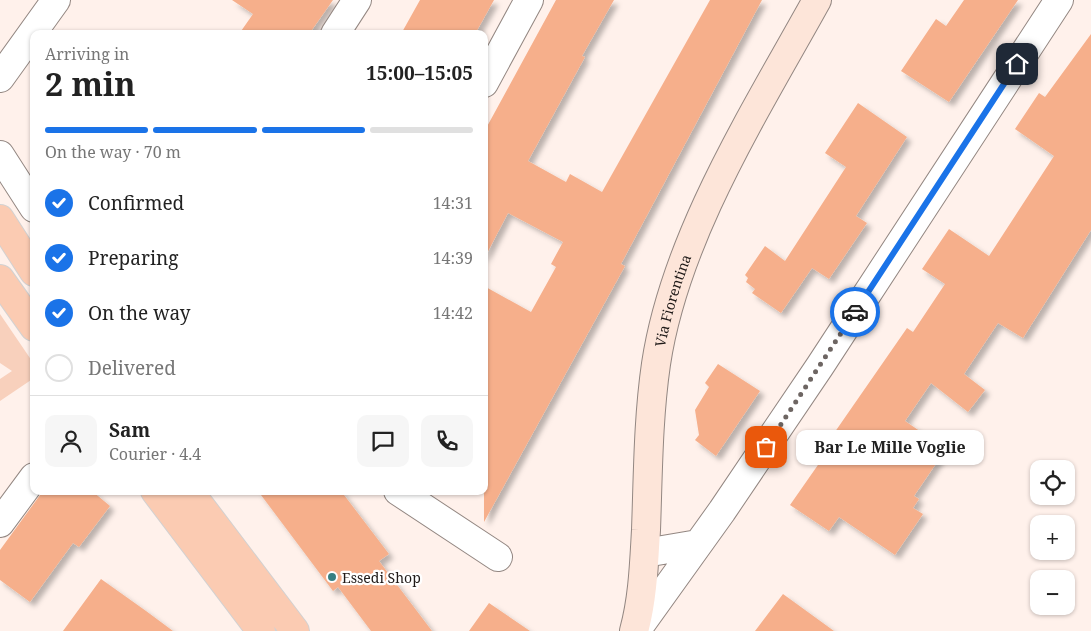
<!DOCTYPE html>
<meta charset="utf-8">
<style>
body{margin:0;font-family:"Noto Serif",serif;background:#f6f6f6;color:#222;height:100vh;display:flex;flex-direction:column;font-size:19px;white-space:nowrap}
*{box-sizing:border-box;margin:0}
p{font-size:16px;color:#767676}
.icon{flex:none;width:28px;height:28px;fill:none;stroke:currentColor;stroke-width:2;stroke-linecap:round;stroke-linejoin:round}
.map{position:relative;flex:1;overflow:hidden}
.details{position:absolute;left:30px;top:30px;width:458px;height:465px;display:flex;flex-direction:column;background:#fff;border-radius:10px;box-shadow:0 1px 4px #0004}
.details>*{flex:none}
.buttons{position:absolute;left:1030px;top:460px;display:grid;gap:10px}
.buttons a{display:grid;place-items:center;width:45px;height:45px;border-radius:10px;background:#fff;box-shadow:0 1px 4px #0004;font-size:25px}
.pin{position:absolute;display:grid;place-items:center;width:42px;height:42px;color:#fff;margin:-21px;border-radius:10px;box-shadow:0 2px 8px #0006}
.courier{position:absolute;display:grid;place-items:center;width:50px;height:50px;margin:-25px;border:4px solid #1a73e8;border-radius:50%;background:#fff;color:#222;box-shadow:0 1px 6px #0007}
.bubble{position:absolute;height:35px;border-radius:10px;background:#fff;box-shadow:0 1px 4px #0004;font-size:16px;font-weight:700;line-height:35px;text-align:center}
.head em{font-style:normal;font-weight:700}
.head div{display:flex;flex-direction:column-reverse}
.head{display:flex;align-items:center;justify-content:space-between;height:85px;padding:0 15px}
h1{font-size:32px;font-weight:700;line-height:38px}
.bar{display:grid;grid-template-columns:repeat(4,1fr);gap:8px 5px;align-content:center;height:60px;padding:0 15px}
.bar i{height:6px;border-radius:4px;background:#e0e0e0}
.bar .selected{background:#1a73e8}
.bar p{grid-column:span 4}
.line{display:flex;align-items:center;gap:12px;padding:0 15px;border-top:1px solid #e0e0e0}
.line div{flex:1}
.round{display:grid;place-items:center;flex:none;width:52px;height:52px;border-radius:10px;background:#f6f6f6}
ol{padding:0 15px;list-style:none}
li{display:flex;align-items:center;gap:15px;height:55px}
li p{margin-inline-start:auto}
li .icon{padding:5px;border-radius:50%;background:#1a73e8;color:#fff;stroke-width:4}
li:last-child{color:#767676}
li i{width:28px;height:28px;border:2px solid #e0e0e0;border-radius:50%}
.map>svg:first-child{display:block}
</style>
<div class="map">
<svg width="1091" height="631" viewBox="0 0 1091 631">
<defs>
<filter id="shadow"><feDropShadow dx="4.5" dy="4.5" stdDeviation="2.5" flood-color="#0004"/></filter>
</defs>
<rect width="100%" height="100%" fill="#fff1eb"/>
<path fill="#f8d0bc" d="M 0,314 L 34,364 L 34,378 L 0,401 L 0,379 L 12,371 L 0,363 Z"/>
<path fill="#f6af8b" filter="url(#shadow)" d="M 232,0 L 333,0 L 309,34 L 239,34 L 253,14 Z
M 420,0 L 494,0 L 475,34 L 401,34 Z
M 556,0 L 614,0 L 582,56 L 585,57 L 528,161 L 566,182 L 570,174 L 602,192 L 710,0 L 762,0 L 621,264 L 625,266 L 484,522 L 484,286 L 531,312 L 556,267 L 551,264 L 563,242 L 508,213 L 484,259 L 484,132 Z
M 964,0 L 1018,0 L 949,102 L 901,71 L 936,19 L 946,26 Z
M 1091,34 L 1091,230 L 1023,338 L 998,323 L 964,374 L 985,390 L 968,412 L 931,383 L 905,421 L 946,449 L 914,496 L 919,499 L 913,508 L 923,514 L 895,555 L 839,517 L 829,531 L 790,505 L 834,442 L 830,439 L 907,328 L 913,332 L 945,284 L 922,269 L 949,229 L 989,256 L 1054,156 L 1015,129 L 1039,93 L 1045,97 Z
M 858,103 L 907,137 L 856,216 L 867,223 L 829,279 L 812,268 L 781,313 L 752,293 L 755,289 L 746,282 L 748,278 L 745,275 L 765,246 L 785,261 L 846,167 L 825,153 Z
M 718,364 L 760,391 L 716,456 L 695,440 L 699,435 L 695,410 L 709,387 L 705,383 Z
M 43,491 L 92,491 L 110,506 L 79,547 L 73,543 L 30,602 L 0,580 L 0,550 Z
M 258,491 L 341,491 L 389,554 L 379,561 L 432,631 L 371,631 L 338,587 L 333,591 Z
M 101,579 L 146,611 L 173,631 L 63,631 Z
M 783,594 L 834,631 L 755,631 Z
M 489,603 L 530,631 L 469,631 Z"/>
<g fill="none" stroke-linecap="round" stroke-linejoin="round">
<defs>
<path id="minor" d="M 335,34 L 357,0
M 0,78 L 56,0
M 484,83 L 529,0
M 0,155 L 34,208
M 398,491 L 498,557
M 0,523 L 34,477
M 645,553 L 698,544
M 636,631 L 722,511 L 820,366 L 1059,0"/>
<g id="secondary">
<path id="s1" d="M 634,631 C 643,598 644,564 646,530 C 648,475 648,419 656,364 C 675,237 755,112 817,0"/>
</g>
<path id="primary" d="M 0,219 L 34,272
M 0,279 L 34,327
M 155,491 L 261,631
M 189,491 L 295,631"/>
</defs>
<use href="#minor" stroke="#938782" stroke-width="30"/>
<use href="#secondary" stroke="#938782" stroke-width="30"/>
<use href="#primary" stroke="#d2d1d1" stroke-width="30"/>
<use href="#minor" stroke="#fff" stroke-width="28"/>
<use href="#secondary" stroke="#fde5d9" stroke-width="28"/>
<use href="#primary" stroke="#fbcbb2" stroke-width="28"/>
</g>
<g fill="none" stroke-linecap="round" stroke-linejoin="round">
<path stroke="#6d6562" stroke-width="5" stroke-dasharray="0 9" d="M 766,447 L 855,312"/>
<path stroke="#1a73e8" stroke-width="6" d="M 855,312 L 1017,64"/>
</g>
<circle fill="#377f82" stroke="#fff" stroke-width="2" cx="332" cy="577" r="5"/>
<g text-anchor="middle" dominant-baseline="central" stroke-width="4.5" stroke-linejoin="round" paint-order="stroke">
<g font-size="14" fill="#1f1a18" stroke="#fff">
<text stroke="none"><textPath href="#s1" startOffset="334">Via Fiorentina</textPath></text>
</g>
<g font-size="14" fill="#1f1a18" stroke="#fff" text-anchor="start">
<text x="342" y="577">Essedi Shop</text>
</g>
</g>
</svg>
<div class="buttons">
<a><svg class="icon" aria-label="locate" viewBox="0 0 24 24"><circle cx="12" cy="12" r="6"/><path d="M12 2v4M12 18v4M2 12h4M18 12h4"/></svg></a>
<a>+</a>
<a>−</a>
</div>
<div class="pin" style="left:766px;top:447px;background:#ea580c"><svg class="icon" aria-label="bag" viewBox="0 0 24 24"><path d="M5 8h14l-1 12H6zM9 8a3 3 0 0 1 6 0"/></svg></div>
<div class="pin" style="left:1017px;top:64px;background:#1f2937"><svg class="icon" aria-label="home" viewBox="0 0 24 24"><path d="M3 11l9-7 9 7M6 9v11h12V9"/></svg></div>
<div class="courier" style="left:855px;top:312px"><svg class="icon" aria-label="car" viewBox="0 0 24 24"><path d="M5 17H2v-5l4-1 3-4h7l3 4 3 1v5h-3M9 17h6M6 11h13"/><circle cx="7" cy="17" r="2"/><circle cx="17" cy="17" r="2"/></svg></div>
<div class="bubble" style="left:796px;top:430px;width:188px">Bar Le Mille Voglie</div>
<section class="details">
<div class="head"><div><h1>2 min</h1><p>Arriving in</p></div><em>15:00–15:05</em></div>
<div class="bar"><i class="selected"></i><i class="selected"></i><i class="selected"></i><i></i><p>On the way · 70 m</p></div>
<ol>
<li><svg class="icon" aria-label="check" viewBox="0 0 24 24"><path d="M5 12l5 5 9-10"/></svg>Confirmed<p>14:31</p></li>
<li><svg class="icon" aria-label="check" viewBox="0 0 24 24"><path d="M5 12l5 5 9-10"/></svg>Preparing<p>14:39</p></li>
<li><svg class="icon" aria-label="check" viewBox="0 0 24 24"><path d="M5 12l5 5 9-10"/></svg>On the way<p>14:42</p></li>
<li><i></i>Delivered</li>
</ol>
<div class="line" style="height:90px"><a class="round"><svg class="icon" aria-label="person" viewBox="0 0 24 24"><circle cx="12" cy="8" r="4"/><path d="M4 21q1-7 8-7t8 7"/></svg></a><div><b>Sam</b><p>Courier · 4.4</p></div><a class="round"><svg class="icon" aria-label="chat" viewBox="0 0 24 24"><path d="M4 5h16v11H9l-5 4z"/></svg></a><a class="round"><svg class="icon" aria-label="phone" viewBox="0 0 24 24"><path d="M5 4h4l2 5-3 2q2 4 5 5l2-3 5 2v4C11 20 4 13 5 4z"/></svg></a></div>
</section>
</div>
